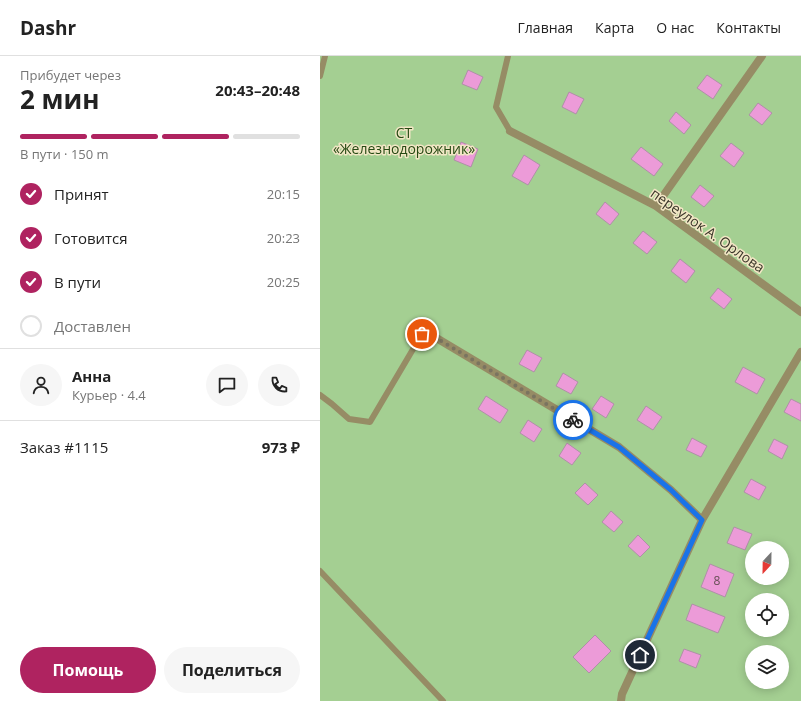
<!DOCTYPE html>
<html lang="ru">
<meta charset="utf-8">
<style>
body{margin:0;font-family:"Open Sans",sans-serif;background:#f6f6f6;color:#222;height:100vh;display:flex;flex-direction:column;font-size:15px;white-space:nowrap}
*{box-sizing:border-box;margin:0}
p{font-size:13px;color:#767676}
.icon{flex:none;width:22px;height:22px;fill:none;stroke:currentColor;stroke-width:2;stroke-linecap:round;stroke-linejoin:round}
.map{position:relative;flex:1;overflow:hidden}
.details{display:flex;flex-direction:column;background:#fff;width:320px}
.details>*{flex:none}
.needle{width:26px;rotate:202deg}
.fabs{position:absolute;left:425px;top:485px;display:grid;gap:8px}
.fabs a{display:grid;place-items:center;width:44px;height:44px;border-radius:50%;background:#fff;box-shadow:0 2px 10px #0003;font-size:20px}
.pin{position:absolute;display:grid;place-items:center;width:34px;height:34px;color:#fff;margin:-17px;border:2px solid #fff;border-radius:50%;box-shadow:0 1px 4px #0007}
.courier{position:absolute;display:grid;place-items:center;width:40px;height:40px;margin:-20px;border:3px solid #1a73e8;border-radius:50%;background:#fff;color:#222;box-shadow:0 1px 5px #0007}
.summary em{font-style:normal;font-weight:700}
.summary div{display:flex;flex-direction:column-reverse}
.summary{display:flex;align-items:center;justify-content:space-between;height:68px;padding:0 20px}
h1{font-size:26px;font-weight:700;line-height:30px}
.bar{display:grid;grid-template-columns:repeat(4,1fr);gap:6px 4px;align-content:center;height:48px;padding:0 20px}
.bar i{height:5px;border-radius:3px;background:#e0e0e0}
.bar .current{background:#af2360}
.bar p{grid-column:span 4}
.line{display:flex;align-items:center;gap:10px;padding:0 20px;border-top:1px solid #e0e0e0}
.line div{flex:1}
.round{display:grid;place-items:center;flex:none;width:42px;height:42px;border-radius:21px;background:#f6f6f6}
ol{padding:0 20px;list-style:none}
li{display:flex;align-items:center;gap:12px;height:44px}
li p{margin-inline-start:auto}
li .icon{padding:4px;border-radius:50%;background:#af2360;color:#fff;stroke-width:4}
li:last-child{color:#767676}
li i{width:22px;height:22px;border:2px solid #e0e0e0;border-radius:50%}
.button{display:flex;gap:8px;margin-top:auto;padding:8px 20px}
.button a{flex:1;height:46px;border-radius:24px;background:#af2360;color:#fff;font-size:16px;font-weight:700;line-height:46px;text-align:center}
.button a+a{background:#f6f6f6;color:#222}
header{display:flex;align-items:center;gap:24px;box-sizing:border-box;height:56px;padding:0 20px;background:#fff;border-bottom:1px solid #e0e0e0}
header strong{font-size:19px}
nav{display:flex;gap:22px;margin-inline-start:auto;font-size:14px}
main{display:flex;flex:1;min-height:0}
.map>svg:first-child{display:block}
</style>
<header>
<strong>Dashr</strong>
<nav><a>Главная</a><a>Карта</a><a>О нас</a><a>Контакты</a></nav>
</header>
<main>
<section class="details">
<div class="summary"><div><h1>2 мин</h1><p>Прибудет через</p></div><em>20:43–20:48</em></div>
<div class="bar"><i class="current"></i><i class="current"></i><i class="current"></i><i></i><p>В пути · 150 m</p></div>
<ol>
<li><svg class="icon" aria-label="check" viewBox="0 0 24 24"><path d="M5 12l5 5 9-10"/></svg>Принят<p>20:15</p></li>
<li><svg class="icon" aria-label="check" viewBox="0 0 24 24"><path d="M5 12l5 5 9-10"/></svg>Готовится<p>20:23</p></li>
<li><svg class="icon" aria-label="check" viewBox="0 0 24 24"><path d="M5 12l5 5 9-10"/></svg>В пути<p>20:25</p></li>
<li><i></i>Доставлен</li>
</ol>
<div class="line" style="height:72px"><a class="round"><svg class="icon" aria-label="person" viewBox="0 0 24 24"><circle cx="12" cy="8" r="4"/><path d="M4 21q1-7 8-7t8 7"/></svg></a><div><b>Анна</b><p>Курьер · 4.4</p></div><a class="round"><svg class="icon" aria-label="chat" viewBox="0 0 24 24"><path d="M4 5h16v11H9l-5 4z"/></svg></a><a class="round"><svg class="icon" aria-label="phone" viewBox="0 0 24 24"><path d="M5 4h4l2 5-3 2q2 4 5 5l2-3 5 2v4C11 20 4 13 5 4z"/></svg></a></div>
<div class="line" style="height:52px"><div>Заказ #1115</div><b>973 ₽</b></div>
<div class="button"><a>Помощь</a><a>Поделиться</a></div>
</section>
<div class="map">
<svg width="481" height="645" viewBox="0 0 481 645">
<rect width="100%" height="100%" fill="#f2e6c5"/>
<path fill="#a4cf92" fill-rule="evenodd" d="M 0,0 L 481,0 L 481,645 L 0,645 ZM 432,492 L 462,492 L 462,522 L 432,522 ZM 432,544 L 462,544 L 462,574 L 432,574 ZM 432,596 L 462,596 L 462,626 L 432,626 Z"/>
<path fill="#ec9bd8" stroke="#ae91a6" d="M 148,14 L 163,21 L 157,34 L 142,28 Z
M 387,19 L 402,29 L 393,43 L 377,32 Z
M 249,36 L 264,43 L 256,58 L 242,51 Z
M 438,47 L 452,57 L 442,69 L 429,59 Z
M 356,56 L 371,69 L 364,78 L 349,65 Z
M 141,86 L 158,93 L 151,111 L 134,104 Z
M 411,87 L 424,97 L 414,111 L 400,100 Z
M 321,91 L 343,108 L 334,120 L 311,103 Z
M 204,99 L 220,109 L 208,129 L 192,120 Z
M 380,129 L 394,140 L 384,151 L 371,141 Z
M 285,146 L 299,158 L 290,169 L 276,158 Z
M 323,175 L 337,186 L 327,198 L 313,187 Z
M 360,203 L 375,215 L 366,227 L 351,215 Z
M 398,232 L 412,243 L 404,253 L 390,242 Z
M 207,294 L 222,302 L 214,316 L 199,308 Z
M 423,311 L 445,323 L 437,338 L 415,326 Z
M 243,317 L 258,326 L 251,338 L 236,330 Z
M 166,340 L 188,354 L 180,367 L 158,353 Z
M 281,340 L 294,348 L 286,362 L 272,353 Z
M 471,343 L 481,348 L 481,365 L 464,356 Z
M 326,350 L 342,361 L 333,374 L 317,364 Z
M 208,364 L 222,373 L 214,386 L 200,377 Z
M 372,382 L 387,390 L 381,401 L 366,394 Z
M 454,383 L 468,390 L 462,403 L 448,395 Z
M 247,387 L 261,397 L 252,409 L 239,400 Z
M 431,423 L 446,431 L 439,444 L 424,436 Z
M 265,427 L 278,439 L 268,449 L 255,437 Z
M 291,455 L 303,466 L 294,476 L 282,466 Z
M 414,471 L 432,478 L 425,494 L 407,487 Z
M 318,479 L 330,491 L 320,501 L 308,490 Z
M 390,508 L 414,518 L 405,541 L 381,531 Z
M 372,548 L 405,561 L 398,577 L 366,564 Z
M 275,579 L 291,595 L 269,617 L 253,601 Z
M 364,593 L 381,599 L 376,612 L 359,605 Z"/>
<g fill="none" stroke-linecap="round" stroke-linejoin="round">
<path stroke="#968c65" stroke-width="6" d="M 188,0 L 176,51 L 190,75
M 0,20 L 5,0
M 0,339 L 12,348 L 29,363 L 50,366 L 102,278 L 108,277
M 0,515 L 123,645"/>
<path stroke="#968c65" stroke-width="8" d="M 190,75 L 336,150 L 481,256
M 336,150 L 442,0
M 108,277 L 299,391 L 351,434 L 382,464
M 301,645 L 302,638 L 382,464 L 481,296"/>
</g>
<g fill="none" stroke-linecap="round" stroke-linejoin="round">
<path stroke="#7a7460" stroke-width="4" stroke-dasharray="0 7.2" d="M 102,278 L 108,277 L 253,364"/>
<path stroke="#1a73e8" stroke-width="5" d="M 253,364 L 299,391 L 351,434 L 382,464 L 320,599"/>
</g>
<g text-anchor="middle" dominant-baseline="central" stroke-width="3" stroke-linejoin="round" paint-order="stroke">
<g font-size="12" fill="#664f55">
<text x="397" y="524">8</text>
</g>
<g font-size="14" fill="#264a13" stroke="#f2e6c5">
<text x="84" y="76">СТ<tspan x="84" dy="16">«Железнодорожник»</tspan></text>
</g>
<g font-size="14" fill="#3a3629" stroke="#f2e6c5">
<text transform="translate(388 174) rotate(35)">переулок А. Орлова</text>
</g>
</g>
</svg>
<div class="fabs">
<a><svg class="needle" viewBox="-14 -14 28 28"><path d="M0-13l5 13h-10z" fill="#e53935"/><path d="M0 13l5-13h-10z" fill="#767676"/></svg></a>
<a><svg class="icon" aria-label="locate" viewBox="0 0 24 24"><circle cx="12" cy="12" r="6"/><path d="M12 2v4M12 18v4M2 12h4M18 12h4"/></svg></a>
<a><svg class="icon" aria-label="layers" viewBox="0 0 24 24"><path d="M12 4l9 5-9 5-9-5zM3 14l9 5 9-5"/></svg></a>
</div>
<div class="pin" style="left:102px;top:278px;background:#ea580c"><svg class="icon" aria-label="bag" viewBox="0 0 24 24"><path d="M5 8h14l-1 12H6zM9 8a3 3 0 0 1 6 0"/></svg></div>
<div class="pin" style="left:320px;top:599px;background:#1f2937"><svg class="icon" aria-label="home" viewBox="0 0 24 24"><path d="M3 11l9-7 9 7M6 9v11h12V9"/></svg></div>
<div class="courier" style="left:253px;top:364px"><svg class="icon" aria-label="bike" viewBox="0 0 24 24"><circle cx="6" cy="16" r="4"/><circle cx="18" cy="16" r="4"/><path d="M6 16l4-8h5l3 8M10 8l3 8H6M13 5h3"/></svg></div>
</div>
</main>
